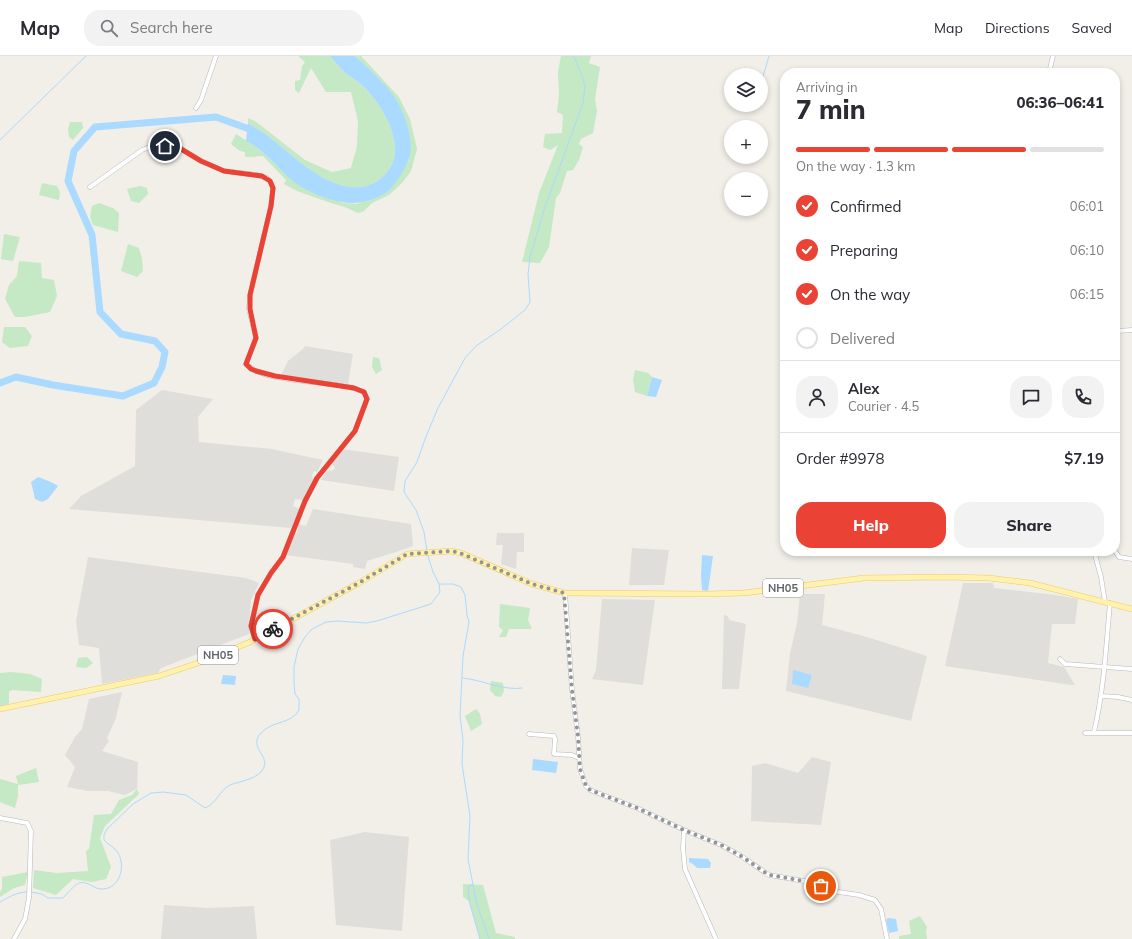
<!DOCTYPE html>
<meta charset="utf-8">
<style>
body{margin:0;font-family:Mulish,sans-serif;background:#f2f2f3;color:#2b2b33;height:100vh;display:flex;flex-direction:column;font-size:15px;white-space:nowrap}
*{box-sizing:border-box;margin:0}
p{font-size:13px;color:#7c7c81}
.icon{flex:none;width:22px;height:22px;fill:none;stroke:currentColor;stroke-width:2;stroke-linecap:round;stroke-linejoin:round}
.map{position:relative;flex:1;overflow:hidden}
.side{position:absolute;left:780px;top:12px;width:340px;height:488px;display:flex;flex-direction:column;background:#fff;border-radius:16px;box-shadow:0 2px 6px #0003}
.side>*{flex:none}
.tools{position:absolute;left:724px;top:12px;display:grid;gap:8px}
.tools a{display:grid;place-items:center;width:44px;height:44px;border-radius:50%;background:#fff;box-shadow:0 2px 6px #0003;font-size:20px}
.pin{position:absolute;display:grid;place-items:center;width:34px;height:34px;color:#fff;margin:-17px;border:2px solid #fff;border-radius:50%;box-shadow:0 1px 4px #0007}
.courier{position:absolute;display:grid;place-items:center;width:40px;height:40px;margin:-20px;border:3px solid #ea4335;border-radius:50%;background:#fff;color:#222;box-shadow:0 1px 5px #0007}
.summary em{font-style:normal;font-weight:800}
.summary div{display:flex;flex-direction:column-reverse}
.summary{display:flex;align-items:center;justify-content:space-between;height:68px;padding:0 16px}
h1{font-size:26px;font-weight:800;line-height:30px}
.bar{display:grid;grid-template-columns:repeat(4,1fr);gap:6px 4px;align-content:center;height:48px;padding:0 16px}
.bar i{height:5px;border-radius:3px;background:#e1e1e2}
.bar .on{background:#ea4335}
.bar p{grid-column:span 4}
.line{display:flex;align-items:center;gap:10px;padding:0 16px;border-top:1px solid #e1e1e2}
.line div{flex:1}
.round{display:grid;place-items:center;flex:none;width:42px;height:42px;border-radius:16px;background:#f2f2f3}
ol{padding:0 16px;list-style:none}
li{display:flex;align-items:center;gap:12px;height:44px}
li p{margin-inline-start:auto}
li .icon{padding:4px;border-radius:50%;background:#ea4335;color:#fff;stroke-width:4}
li:last-child{color:#7c7c81}
li i{width:22px;height:22px;border:2px solid #e1e1e2;border-radius:50%}
.cta{display:flex;gap:8px;margin-top:auto;padding:8px 16px}
.cta a{flex:1;height:46px;border-radius:16px;background:#ea4335;color:#fff;font-size:16px;font-weight:800;line-height:46px;text-align:center}
.cta a+a{background:#f2f2f3;color:#2b2b33}
header{display:flex;align-items:center;gap:24px;box-sizing:border-box;height:56px;padding:0 20px;background:#fff;border-bottom:1px solid #e1e1e2}
header strong{font-size:19px}
nav{display:flex;gap:22px;margin-inline-start:auto;font-size:14px}
.search{width:280px;height:36px;background:#f2f2f3;display:flex;align-items:center;gap:10px;box-sizing:border-box;padding:0 14px;border-radius:16px;color:#7c7c81;font-size:15px}
.map>svg:first-child{display:block}
</style>
<header>
<strong>Map</strong>
<div class="search"><svg class="icon" aria-label="search" viewBox="0 0 24 24"><circle cx="10" cy="10" r="6"/><path d="M15 15l6 6"/></svg>Search here</div>
<nav><a>Map</a><a>Directions</a><a>Saved</a></nav>
</header>
<div class="map">
<svg width="1132" height="883" viewBox="0 0 1132 883">
<rect width="100%" height="100%" fill="#f1efe8"/>
<path fill="#e0deda" d="M 305,290 L 353,298 L 348,328 L 310,324 L 281,319 L 288,305 L 304,292 Z
M 162,334 L 213,343 L 198,361 L 199,386 L 272,393 L 323,404 L 317,416 L 314,415 L 312,419 L 313,423 L 303,444 L 295,443 L 293,450 L 300,453 L 291,472 L 69,453 L 81,440 L 135,410 L 136,354 Z
M 342,393 L 399,401 L 394,435 L 321,424 L 327,415 L 334,414 L 335,411 L 331,408 Z
M 313,453 L 411,468 L 413,490 L 399,495 L 367,505 L 365,513 L 353,511 L 353,508 L 286,499 L 293,479 L 297,477 L 298,473 L 298,468 L 306,470 Z
M 497,477 L 524,477 L 524,496 L 517,496 L 516,513 L 501,508 L 503,489 L 496,489 Z
M 632,492 L 669,494 L 664,529 L 629,529 Z
M 88,501 L 246,522 L 259,527 L 251,544 L 249,571 L 249,578 L 161,612 L 158,617 L 102,628 L 99,592 L 79,589 L 76,565 Z
M 963,527 L 993,527 L 994,532 L 1056,539 L 1078,543 L 1075,568 L 1052,568 L 1048,607 L 1064,611 L 1075,629 L 1071,629 L 945,610 Z
M 800,538 L 825,538 L 822,569 L 867,581 L 927,600 L 911,665 L 786,635 L 790,597 L 797,567 Z
M 602,543 L 655,544 L 643,629 L 592,623 L 596,614 Z
M 724,559 L 728,560 L 729,564 L 746,568 L 739,633 L 722,633 Z
M 122,636 L 116,662 L 107,682 L 109,685 L 102,695 L 138,706 L 137,733 L 125,739 L 108,735 L 88,735 L 67,731 L 75,711 L 65,699 L 75,681 L 82,673 L 89,643 Z
M 812,701 L 831,706 L 821,769 L 751,765 L 752,710 L 765,707 L 798,717 Z
M 365,776 L 409,781 L 402,875 L 336,869 L 330,784 Z
M 164,849 L 208,852 L 254,850 L 257,883 L 161,883 Z"/>
<path fill="#c5e8c5" d="M 298,0 L 330,0 C 335,5 339,11 344,16 C 350,21 358,25 364,31 C 383,50 408,91 387,116 C 379,126 366,133 352,131 C 320,128 293,99 268,80 C 262,75 254,71 248,67 L 248,62 L 255,65 L 305,104 L 332,116 L 351,112 L 357,90 L 358,65 L 351,36 L 326,36 L 311,12 L 299,37 L 295,34 L 295,25 L 300,24 L 302,10 L 305,6 Z
M 355,0 L 361,0 L 399,41 L 410,63 L 417,93 L 411,115 L 402,127 L 389,139 L 372,147 L 364,155 L 358,157 L 345,151 L 331,147 L 297,135 L 284,128 L 286,124 L 263,100 L 245,101 L 245,96 L 240,95 L 231,88 L 236,78 L 253,89 L 267,100 L 286,119 L 343,147 L 356,148 L 370,144 L 409,104 L 380,24 Z
M 561,0 L 591,0 L 589,7 L 600,11 L 595,43 L 597,55 L 593,77 L 581,83 L 579,88 L 583,91 L 579,104 L 573,114 L 567,115 L 560,137 L 556,142 L 549,191 L 540,207 L 522,206 L 539,137 L 558,89 L 550,94 L 543,91 L 545,78 L 562,77 L 563,59 L 557,56 L 559,39 L 558,16 Z
M 70,66 L 82,66 L 83,72 L 73,84 L 69,81 L 68,73 Z
M 42,127 L 57,130 L 60,136 L 59,144 L 39,139 Z
M 140,130 L 147,132 L 148,138 L 139,147 L 131,145 L 127,133 Z
M 99,147 L 113,152 L 119,157 L 118,176 L 93,169 L 90,161 L 92,150 Z
M 4,178 L 20,181 L 13,205 L 1,203 Z
M 128,188 L 139,192 L 142,203 L 143,215 L 137,221 L 121,215 Z
M 19,205 L 41,207 L 42,222 L 54,224 L 57,240 L 50,256 L 25,261 L 15,261 L 5,243 L 9,229 L 17,220 Z
M 4,271 L 25,271 L 32,280 L 28,290 L 10,292 L 2,286 Z
M 373,301 L 379,302 L 382,314 L 376,318 L 372,311 Z
M 635,314 L 648,317 L 652,321 L 647,340 L 635,336 L 633,324 Z
M 500,548 L 530,552 L 528,564 L 532,573 L 509,573 L 506,581 L 499,581 L 503,574 L 499,571 Z
M 87,601 L 93,607 L 86,612 L 76,611 L 78,602 Z
M 11,616 L 30,618 L 42,623 L 41,636 L 12,634 L 9,636 L 9,648 L 0,651 L 0,617 Z
M 491,625 L 503,627 L 504,635 L 501,641 L 495,640 L 490,634 Z
M 476,653 L 480,658 L 482,668 L 471,675 L 465,660 Z
M 36,712 L 39,726 L 18,729 L 18,740 L 15,752 L 0,746 L 0,723 L 18,728 L 16,720 Z
M 137,733 L 139,738 L 105,770 L 100,782 L 111,811 L 106,823 L 92,826 L 73,823 L 56,839 L 33,832 L 34,814 L 57,817 L 88,815 L 86,795 L 89,793 L 94,759 L 111,758 L 119,744 L 132,739 Z
M 28,816 L 25,829 L 14,832 L 0,841 L 0,836 L 2,833 L 2,821 Z
M 463,828 L 483,829 L 496,877 L 515,881 L 515,883 L 480,883 L 469,845 L 463,841 Z
M 920,860 L 927,871 L 926,876 L 927,883 L 899,883 L 899,880 L 911,878 L 909,865 Z"/>
<path fill="#aadaff" d="M 330,0 L 355,0 C 367,11 387,29 395,42 C 405,56 416,89 408,105 C 404,115 398,123 392,131 C 382,143 357,150 342,146 C 327,143 310,137 297,128 C 286,121 278,110 268,101 C 262,95 254,89 246,85 L 248,67 C 254,71 262,75 268,80 C 293,99 320,128 352,131 C 366,133 379,126 387,116 C 408,91 383,50 364,31 C 358,25 350,21 344,16 C 339,11 335,5 330,0 Z
M 652,321 L 662,324 L 656,341 L 647,340 Z
M 38,421 L 51,426 L 58,430 L 48,443 L 42,446 L 35,443 L 31,426 Z
M 702,499 L 713,500 L 708,535 L 702,534 L 701,520 Z
M 793,614 L 812,619 L 808,632 L 792,628 Z
M 223,619 L 236,620 L 235,629 L 221,628 Z
M 533,703 L 558,706 L 556,717 L 532,714 Z
M 689,802 L 708,803 L 711,807 L 710,812 L 697,812 L 693,808 L 689,806 Z
M 888,862 L 896,863 L 898,875 L 889,877 L 886,864 Z"/>
<g fill="none" stroke-linecap="round" stroke-linejoin="round">
<path stroke="#aadaff" stroke-width="1" d="M 761,27 L 769,0
M 0,84 L 86,0
M 427,495 L 424,476 L 416,454 L 404,436 L 405,425 L 417,406 L 425,383 L 438,352 L 465,302 L 476,290 L 501,273 L 525,254 L 530,246 L 528,218 L 530,201 L 544,154 L 583,47 L 585,30 L 583,23 L 574,0
M 428,500 L 433,516 L 439,528 L 453,528 L 461,531 L 465,539 L 467,559 L 469,566 L 463,600 L 460,660 L 463,684 L 462,708 L 470,760 L 468,803 L 477,849 L 489,883
M 463,622 C 482,624 504,635 522,632
M 472,829 L 468,830 L 469,845 L 480,883
M 31,836 L 42,838 L 48,842 L 63,842 C 68,837 73,830 79,827 C 88,824 94,834 103,833 C 120,832 126,810 118,797 C 115,791 108,789 104,784 L 104,779 L 107,773 L 133,748 L 151,737 L 163,736 L 186,739 L 205,752 C 216,748 219,735 230,729 C 240,725 260,723 264,711 C 269,699 248,691 261,677 C 271,665 292,668 299,654 L 299,643 L 295,638 L 294,627 L 294,611 L 298,593 L 305,581 L 312,573 L 326,566 L 337,565 L 366,567 L 377,565 L 431,548 L 440,536 L 439,528
M 0,846 C 9,841 17,836 27,836"/>
<path stroke="#aadaff" stroke-width="7" d="M 0,327 L 16,321 L 53,329 L 123,340 L 154,327 L 162,311 L 165,296 L 155,285 L 121,278 L 100,256 L 92,179 L 68,125 L 74,95 L 95,71 L 216,61 L 252,74 L 255,77"/>
<defs>
<path id="minor" d="M 1049,17 L 1053,0
M 196,52 L 201,44 L 216,0
M 90,131 L 142,94 L 155,89 L 177,90 L 201,105 L 224,115 L 257,119 L 267,122 L 270,125 L 273,132 L 271,150 L 250,239 L 249,253 L 256,282 L 246,308 C 266,329 336,323 364,336 L 367,343 L 355,375 L 317,422 L 305,445 L 283,501 L 271,517 L 258,539 L 251,570 L 255,583
M 1115,277 L 1118,275 L 1132,274
M 1094,495 L 1101,521 L 1105,546
M 1115,495 L 1119,501 L 1132,503
M 565,537 L 572,634 L 578,680 L 580,713 L 586,730 L 590,734 L 637,752 L 684,774 L 721,789 L 741,800 L 769,819 L 810,826 L 832,835 L 859,839 L 875,844 L 881,853 L 887,883
M 1060,603 L 1065,608 L 1132,613
M 1101,640 L 1118,641 L 1132,644
M 1094,676 C 1104,634 1106,591 1110,547
M 1085,677 L 1132,677
M 529,678 L 554,680 L 555,683 L 554,698 L 572,699 L 579,702
M 0,762 L 27,767 L 31,775 L 29,842 L 25,863 L 14,883
M 684,774 L 683,792 L 685,813 L 716,883"/>
<path id="major" d="M 0,653 L 159,620 L 207,604 L 250,586 L 359,527 L 407,498 L 451,495 L 461,497 L 532,528 L 565,537 L 707,538 L 744,537 L 864,522 L 944,521 L 989,522 L 1030,527 L 1132,553"/>
</defs>
<use href="#minor" stroke="#b5b8bc" stroke-width="5"/>
<use href="#major" stroke="#f2c960" stroke-width="6"/>
<use href="#minor" stroke="#fff" stroke-width="4"/>
<use href="#major" stroke="#fff2af" stroke-width="5"/>
</g>
<g fill="none" stroke-linecap="round" stroke-linejoin="round">
<path stroke="#929495" stroke-width="4" stroke-dasharray="0 7.2" d="M 273,573 L 359,527 L 407,498 L 451,495 L 460,497 L 532,528 L 564,537 L 572,634 L 578,680 L 580,713 L 586,730 L 590,734 L 637,752 L 684,774 L 721,789 L 741,800 L 769,819 L 810,826 L 821,830"/>
<path stroke="#ea4335" stroke-width="5" d="M 165,90 L 176,90 L 201,105 L 224,115 L 262,120 L 270,125 L 273,132 L 271,150 L 250,239 L 250,253 L 256,282 L 246,308 L 251,313 L 256,315 L 275,320 L 354,332 L 364,336 L 367,343 L 355,375 L 317,422 L 305,445 L 283,501 L 271,517 L 258,539 L 251,570 L 255,583 L 273,573"/>
</g>
<g text-anchor="middle" dominant-baseline="central" stroke-width="3" stroke-linejoin="round" paint-order="stroke">
<g fill="#fff" stroke="#8f9295" stroke-width="1">
<rect x="763" y="523" width="40" height="18" rx="3"/>
<rect x="198" y="590" width="40" height="18" rx="3"/>
</g>
<g font-size="11" font-weight="bold" fill="#5f6368">
<text x="783" y="532">NH05</text>
<text x="218" y="599">NH05</text>
</g>
</g>
</svg>
<div class="tools">
<a><svg class="icon" aria-label="layers" viewBox="0 0 24 24"><path d="M12 4l9 5-9 5-9-5zM3 14l9 5 9-5"/></svg></a>
<a>+</a>
<a>−</a>
</div>
<div class="pin" style="left:821px;top:830px;background:#ea580c"><svg class="icon" aria-label="bag" viewBox="0 0 24 24"><path d="M5 8h14l-1 12H6zM9 8a3 3 0 0 1 6 0"/></svg></div>
<div class="pin" style="left:165px;top:90px;background:#1f2937"><svg class="icon" aria-label="home" viewBox="0 0 24 24"><path d="M3 11l9-7 9 7M6 9v11h12V9"/></svg></div>
<div class="courier" style="left:273px;top:573px"><svg class="icon" aria-label="bike" viewBox="0 0 24 24"><circle cx="6" cy="16" r="4"/><circle cx="18" cy="16" r="4"/><path d="M6 16l4-8h5l3 8M10 8l3 8H6M13 5h3"/></svg></div>
<section class="side">
<div class="summary"><div><h1>7 min</h1><p>Arriving in</p></div><em>06:36–06:41</em></div>
<div class="bar"><i class="on"></i><i class="on"></i><i class="on"></i><i></i><p>On the way · 1.3 km</p></div>
<ol>
<li><svg class="icon" aria-label="check" viewBox="0 0 24 24"><path d="M5 12l5 5 9-10"/></svg>Confirmed<p>06:01</p></li>
<li><svg class="icon" aria-label="check" viewBox="0 0 24 24"><path d="M5 12l5 5 9-10"/></svg>Preparing<p>06:10</p></li>
<li><svg class="icon" aria-label="check" viewBox="0 0 24 24"><path d="M5 12l5 5 9-10"/></svg>On the way<p>06:15</p></li>
<li><i></i>Delivered</li>
</ol>
<div class="line" style="height:72px"><a class="round"><svg class="icon" aria-label="person" viewBox="0 0 24 24"><circle cx="12" cy="8" r="4"/><path d="M4 21q1-7 8-7t8 7"/></svg></a><div><b>Alex</b><p>Courier · 4.5</p></div><a class="round"><svg class="icon" aria-label="chat" viewBox="0 0 24 24"><path d="M4 5h16v11H9l-5 4z"/></svg></a><a class="round"><svg class="icon" aria-label="phone" viewBox="0 0 24 24"><path d="M5 4h4l2 5-3 2q2 4 5 5l2-3 5 2v4C11 20 4 13 5 4z"/></svg></a></div>
<div class="line" style="height:52px"><div>Order #9978</div><b>$7.19</b></div>
<div class="cta"><a>Help</a><a>Share</a></div>
</section>
</div>
